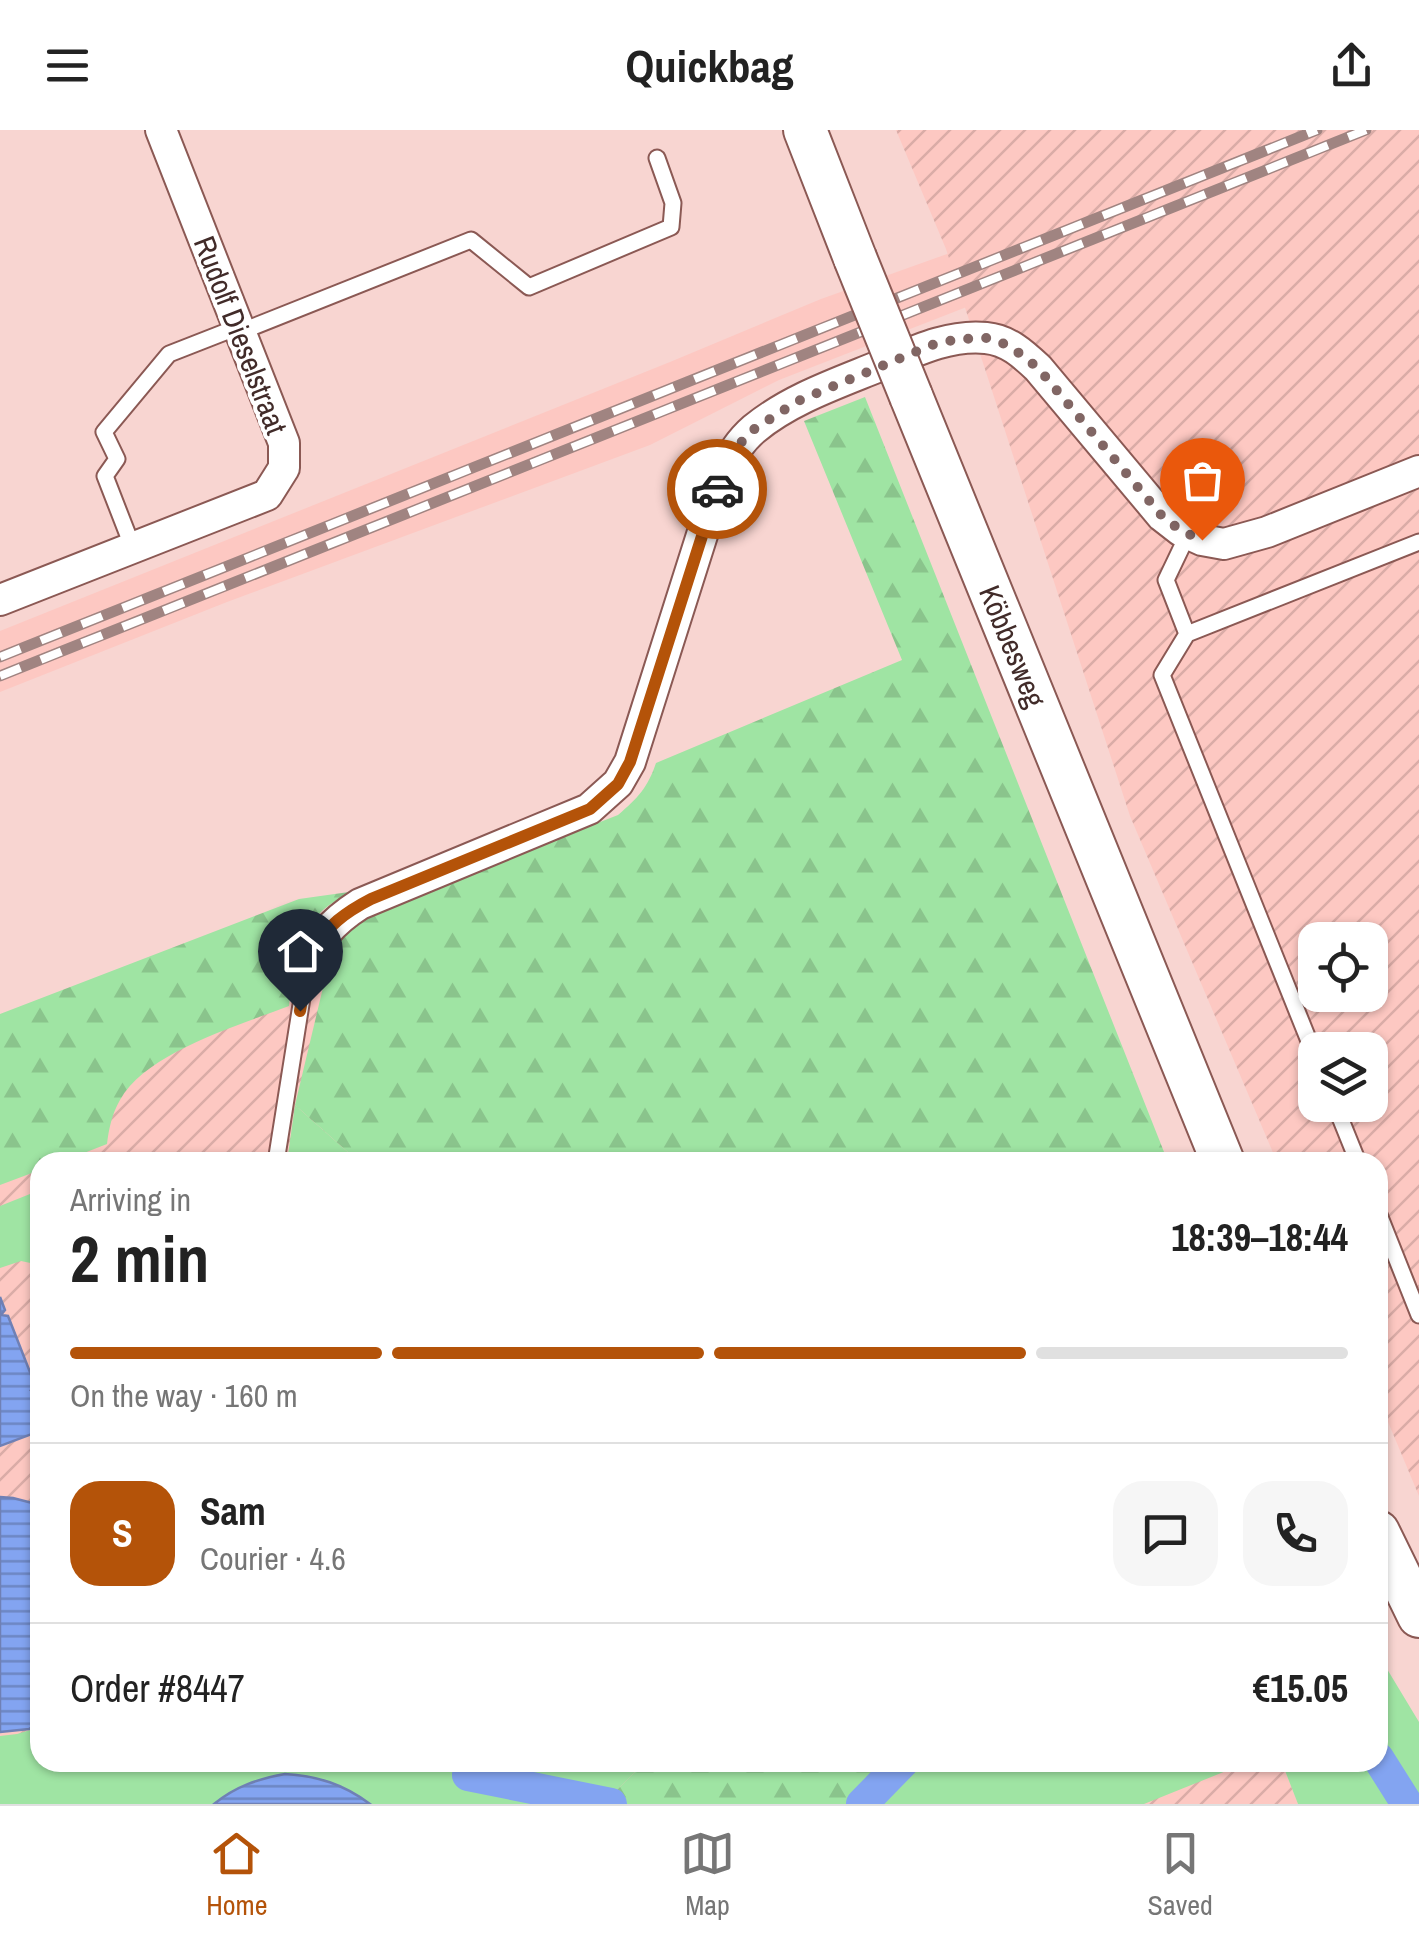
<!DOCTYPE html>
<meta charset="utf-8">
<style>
body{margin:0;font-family:"Archivo Narrow",sans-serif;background:#f6f6f6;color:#222;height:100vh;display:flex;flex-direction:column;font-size:38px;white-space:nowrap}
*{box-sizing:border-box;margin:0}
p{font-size:32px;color:#767676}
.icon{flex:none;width:55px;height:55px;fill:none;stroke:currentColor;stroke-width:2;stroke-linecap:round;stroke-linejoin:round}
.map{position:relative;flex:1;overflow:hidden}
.side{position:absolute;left:30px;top:1022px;width:1358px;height:620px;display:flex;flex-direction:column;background:#fff;border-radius:30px;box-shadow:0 2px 8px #0004}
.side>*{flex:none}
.fabs{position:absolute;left:1298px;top:792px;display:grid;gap:20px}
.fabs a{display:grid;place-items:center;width:90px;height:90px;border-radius:20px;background:#fff;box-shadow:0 2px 8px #0004;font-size:50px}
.pin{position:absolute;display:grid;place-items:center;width:85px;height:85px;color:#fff;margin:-102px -42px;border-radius:50% 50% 50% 0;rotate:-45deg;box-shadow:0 0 10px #0007}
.pin .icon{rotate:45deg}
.courier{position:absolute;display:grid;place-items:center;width:100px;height:100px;margin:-50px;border:8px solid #b45309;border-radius:50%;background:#fff;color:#222;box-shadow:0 2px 12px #0007}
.summary em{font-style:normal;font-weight:700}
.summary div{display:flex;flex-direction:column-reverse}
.summary{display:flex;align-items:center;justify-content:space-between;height:170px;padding:0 40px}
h1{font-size:65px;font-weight:700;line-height:75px}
.bar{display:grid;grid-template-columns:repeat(4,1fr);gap:15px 10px;align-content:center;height:120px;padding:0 40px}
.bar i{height:12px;border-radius:8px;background:#e0e0e0}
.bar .current{background:#b45309}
.bar p{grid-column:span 4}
.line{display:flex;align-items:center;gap:25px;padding:0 40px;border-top:2px solid #e0e0e0}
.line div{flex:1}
.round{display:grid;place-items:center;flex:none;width:105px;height:105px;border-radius:30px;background:#f6f6f6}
header{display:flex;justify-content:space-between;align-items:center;height:130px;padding:0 40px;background:#fff;font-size:45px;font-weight:700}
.dock{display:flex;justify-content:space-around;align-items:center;height:140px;border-top:2px solid #e0e0e0;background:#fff;font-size:28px;color:#767676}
.dock a{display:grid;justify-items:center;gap:5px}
.dock .current{color:#b45309}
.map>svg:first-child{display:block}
</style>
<header><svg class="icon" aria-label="menu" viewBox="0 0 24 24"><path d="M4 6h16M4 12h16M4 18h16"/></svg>Quickbag<svg class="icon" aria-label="share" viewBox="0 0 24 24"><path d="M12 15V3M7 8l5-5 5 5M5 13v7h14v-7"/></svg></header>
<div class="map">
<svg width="1419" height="1674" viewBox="0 0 1419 1674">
<defs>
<pattern id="industrial-furrows" width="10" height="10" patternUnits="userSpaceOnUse" patternTransform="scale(2.5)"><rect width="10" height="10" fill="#fdc8c2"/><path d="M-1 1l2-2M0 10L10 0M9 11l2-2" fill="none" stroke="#daaca7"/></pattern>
<pattern id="forest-firs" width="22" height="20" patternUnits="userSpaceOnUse" patternTransform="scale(2.5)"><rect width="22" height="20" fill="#9fe4a3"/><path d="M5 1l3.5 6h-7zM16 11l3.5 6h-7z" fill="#8ac48c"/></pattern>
<pattern id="water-rules" width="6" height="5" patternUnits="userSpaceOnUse" patternTransform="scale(2.5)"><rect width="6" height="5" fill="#83a4f1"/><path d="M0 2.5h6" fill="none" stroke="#6d86c3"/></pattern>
</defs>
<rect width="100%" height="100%" fill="#f8d5d1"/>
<path fill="#fdc8c2" d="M 1048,88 L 1121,117 L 779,250 L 650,315 L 227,472 L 0,562 L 0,501 L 670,232 L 821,169 Z"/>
<path fill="url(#industrial-furrows)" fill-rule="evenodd" d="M 896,0 L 1419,0 L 1419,1366 L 1378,1268 L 1378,1032 L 1277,1032 L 1130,686 L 946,119 ZM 1315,810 L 1370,810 L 1370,865 L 1315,865 ZM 1315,920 L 1370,920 L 1370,975 L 1315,975 Z
M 338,855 L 427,1032 L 40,1032 L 40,1632 L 660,1633 L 618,1674 L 0,1674 L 0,1043 L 112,960 L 161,917 Z
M 909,1632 L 1282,1633 L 1298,1674 L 867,1674 Z"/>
<path fill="#9fe4a3" d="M 295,975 L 359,1032 L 287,1032 Z
M 40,1060 L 40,1135 L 21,1131 L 0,1138 L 0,1076 Z
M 1381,1529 L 1419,1592 L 1419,1674 L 1298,1674 L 1282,1633 L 1378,1632 L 1378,1531 Z
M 40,1597 L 40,1632 L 644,1633 L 603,1674 L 0,1674 L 0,1606 L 17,1604 Z
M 909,1633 L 1246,1633 L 1144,1674 L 867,1674 Z"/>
<path fill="url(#forest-firs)" d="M 865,267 L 1168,1032 L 359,1032 L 295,975 L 331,824 L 339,811 L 361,790 L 431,758 L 618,685 C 638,668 648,657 656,633 L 902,530 L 804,291 Z
M 349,762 C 341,768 331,773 323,780 C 296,804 293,843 289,876 C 240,895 146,922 120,970 C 112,984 109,998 107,1014 L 61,1032 L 40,1032 L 40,1040 L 0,1055 L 0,884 L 299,769 Z
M 644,1633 L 644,1632 L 909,1633 L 867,1674 L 603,1674 Z"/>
<path fill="url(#water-rules)" stroke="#6f80b5" stroke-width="2.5" d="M 0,1167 L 5,1180 L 1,1185 L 8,1186 L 35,1255 L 31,1260 L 38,1262 L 40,1268 L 40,1301 L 0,1316 Z
M 0,1367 L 13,1368 L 40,1375 L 40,1594 L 29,1599 L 0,1602 Z
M 285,1644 C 318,1646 343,1654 370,1674 L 214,1674 C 236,1656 258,1649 285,1644 Z"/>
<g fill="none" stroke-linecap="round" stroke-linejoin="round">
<path stroke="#83a4f1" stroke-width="32" d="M 1378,1628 L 1407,1674
M 468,1645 L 611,1674
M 862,1674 L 903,1632"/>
<defs>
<path id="service" d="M 240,202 L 471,110 L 529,157 L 671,97 L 673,73 L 657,28
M 133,418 L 105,346 L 117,329 L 104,302 L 169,224 L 238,197
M 1187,504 L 1166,450 L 1188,404
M 1315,926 L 1162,545 L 1187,504 L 1419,412
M 1335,975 L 1358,1032
M 276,1032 L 306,843
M 1378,1082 L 1419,1185"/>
<path id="minor" d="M 0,470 L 267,365 L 284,338 L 284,313 L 161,0
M 306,843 C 315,810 332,792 360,774 L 589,679 L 618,653 L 630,632 L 722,342 C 731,326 740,311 754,299 C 789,270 835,254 877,237 C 911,223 948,204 986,208 C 1008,210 1023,224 1038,238 L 1162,386 L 1180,400 L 1202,410 L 1224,414 L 1267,402 L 1419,341"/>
<g id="secondary">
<path d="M 805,0 L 855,128"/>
<path id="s1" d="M 911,266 L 1223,1032"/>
<path d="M 1378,1402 L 1419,1486"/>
</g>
</defs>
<use href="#service" stroke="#8b5954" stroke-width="19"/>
<use href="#minor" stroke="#8b5954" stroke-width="34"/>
<use href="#secondary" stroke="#8b5954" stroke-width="46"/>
<use href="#service" stroke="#fff" stroke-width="15"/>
<use href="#minor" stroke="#fff" stroke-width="30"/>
<use href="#secondary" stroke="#fff" stroke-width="42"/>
<defs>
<path id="rail" d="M 0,527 L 1317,0
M 0,546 L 1366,0"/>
</defs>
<use href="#rail" stroke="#a08481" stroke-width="11"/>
<use href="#rail" stroke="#fff" stroke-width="8" stroke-dasharray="22" stroke-linecap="butt"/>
<defs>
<path id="secondary-bridge" d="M 855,128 L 911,266"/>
</defs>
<use href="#secondary-bridge" stroke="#8b5954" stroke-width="46" stroke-linecap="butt"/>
<use href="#secondary-bridge" stroke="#fff" stroke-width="42"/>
</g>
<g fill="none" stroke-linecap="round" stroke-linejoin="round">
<path stroke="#816664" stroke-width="10" stroke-dasharray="0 18" d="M 717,359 L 722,342 L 734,320 L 753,300 L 798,271 L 932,215 L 958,209 L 988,208 L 1010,216 L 1038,238 L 1162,386 L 1180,400 L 1202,410"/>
<path stroke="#b45309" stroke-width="12" d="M 300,881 C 310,822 315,798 371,769 L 590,679 L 618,654 L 630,632 L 717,359"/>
</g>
<g text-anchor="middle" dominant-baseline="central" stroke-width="8" stroke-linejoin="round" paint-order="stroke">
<g font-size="30" fill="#412b29" stroke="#fff">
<text transform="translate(241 205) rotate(69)">Rudolf Dieselstraat</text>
<text stroke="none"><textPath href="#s1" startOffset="270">Köbbesweg</textPath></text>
</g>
</g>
</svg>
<div class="fabs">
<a><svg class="icon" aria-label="locate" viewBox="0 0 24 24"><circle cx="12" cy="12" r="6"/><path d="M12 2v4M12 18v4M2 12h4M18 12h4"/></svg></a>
<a><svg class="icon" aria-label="layers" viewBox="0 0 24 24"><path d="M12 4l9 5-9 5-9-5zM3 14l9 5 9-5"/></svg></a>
</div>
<div class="pin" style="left:1202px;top:410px;background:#ea580c"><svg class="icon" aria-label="bag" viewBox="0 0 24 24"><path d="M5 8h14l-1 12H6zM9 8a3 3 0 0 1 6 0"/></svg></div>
<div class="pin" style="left:300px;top:881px;background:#1f2937"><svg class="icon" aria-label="home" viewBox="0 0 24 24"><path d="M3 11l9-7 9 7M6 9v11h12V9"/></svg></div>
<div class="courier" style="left:717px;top:359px"><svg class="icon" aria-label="car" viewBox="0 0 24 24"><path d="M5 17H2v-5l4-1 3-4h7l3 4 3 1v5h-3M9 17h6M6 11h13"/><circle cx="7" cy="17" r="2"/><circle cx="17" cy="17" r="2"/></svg></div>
<section class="side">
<div class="summary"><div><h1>2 min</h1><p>Arriving in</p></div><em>18:39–18:44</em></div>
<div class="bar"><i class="current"></i><i class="current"></i><i class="current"></i><i></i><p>On the way · 160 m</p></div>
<div class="line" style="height:180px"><b class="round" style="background:#b45309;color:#fff">S</b><div><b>Sam</b><p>Courier · 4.6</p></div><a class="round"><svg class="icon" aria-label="chat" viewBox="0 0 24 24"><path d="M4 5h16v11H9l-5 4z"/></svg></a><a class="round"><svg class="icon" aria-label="phone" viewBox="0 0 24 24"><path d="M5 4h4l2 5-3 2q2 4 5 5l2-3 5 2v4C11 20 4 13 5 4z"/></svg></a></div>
<div class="line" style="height:130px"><div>Order #8447</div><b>€15.05</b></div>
</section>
</div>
<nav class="dock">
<a class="current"><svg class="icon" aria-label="home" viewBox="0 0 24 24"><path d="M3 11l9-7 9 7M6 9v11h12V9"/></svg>Home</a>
<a><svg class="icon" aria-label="map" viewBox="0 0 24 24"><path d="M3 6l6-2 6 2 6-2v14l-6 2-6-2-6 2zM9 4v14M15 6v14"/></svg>Map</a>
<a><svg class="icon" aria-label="saved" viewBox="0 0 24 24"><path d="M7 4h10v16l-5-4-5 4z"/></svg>Saved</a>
</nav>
